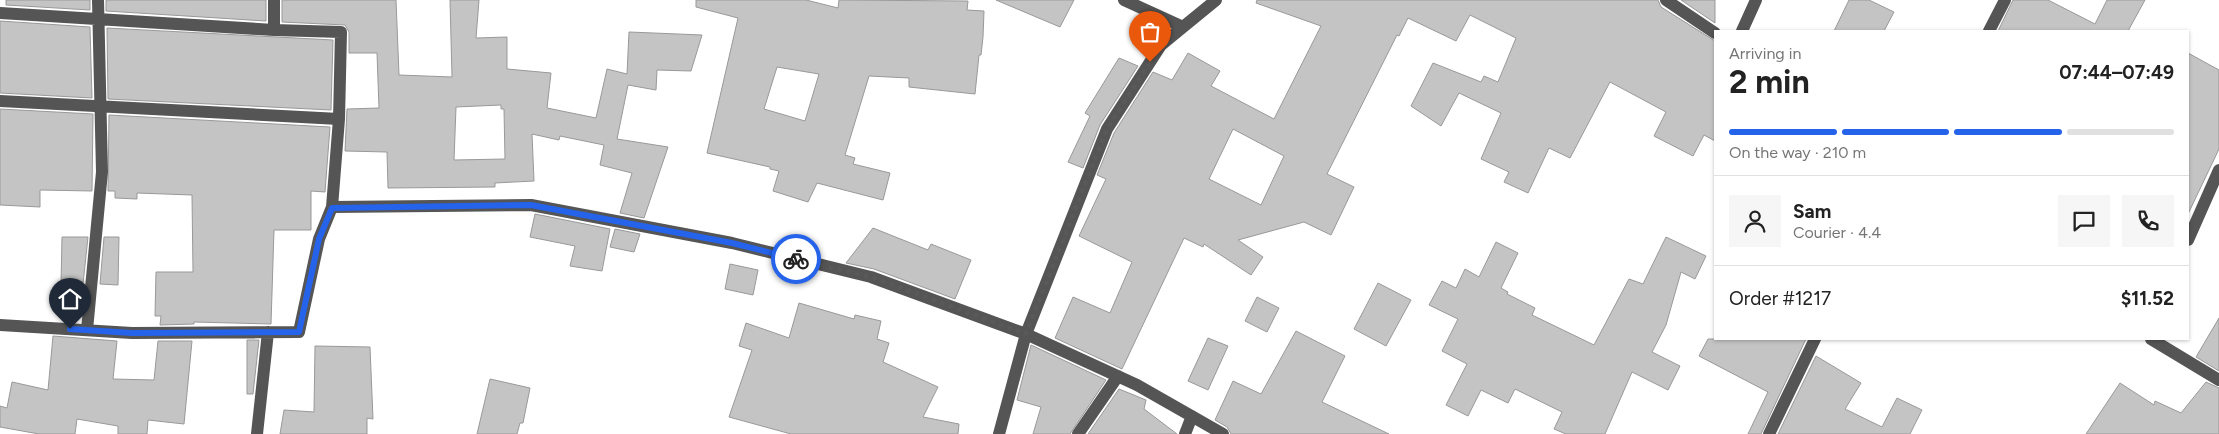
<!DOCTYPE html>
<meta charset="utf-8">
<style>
body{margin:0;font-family:Figtree,sans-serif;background:#f6f6f6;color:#222;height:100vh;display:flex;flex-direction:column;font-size:19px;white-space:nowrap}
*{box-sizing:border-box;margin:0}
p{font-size:16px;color:#767676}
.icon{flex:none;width:28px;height:28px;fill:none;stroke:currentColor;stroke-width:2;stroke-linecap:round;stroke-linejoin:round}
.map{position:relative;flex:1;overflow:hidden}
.sheet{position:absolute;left:1714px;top:30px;width:475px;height:310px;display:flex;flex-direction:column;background:#fff;border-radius:0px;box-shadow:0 1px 4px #0004}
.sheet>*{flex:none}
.pin{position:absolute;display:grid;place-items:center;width:42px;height:42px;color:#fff;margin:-51px -21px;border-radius:50% 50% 50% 0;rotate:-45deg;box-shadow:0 0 5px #0007}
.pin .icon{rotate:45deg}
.courier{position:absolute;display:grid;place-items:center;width:50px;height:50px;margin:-25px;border:4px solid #2563eb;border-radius:50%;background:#fff;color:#222;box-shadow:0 1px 6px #0007}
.summary em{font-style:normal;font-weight:700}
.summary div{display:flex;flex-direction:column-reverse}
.summary{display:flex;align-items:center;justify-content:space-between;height:85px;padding:0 15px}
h1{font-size:32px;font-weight:700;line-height:38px}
.bar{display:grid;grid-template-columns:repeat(4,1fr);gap:8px 5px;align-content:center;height:60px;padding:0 15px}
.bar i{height:6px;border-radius:4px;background:#e0e0e0}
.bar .active{background:#2563eb}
.bar p{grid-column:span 4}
.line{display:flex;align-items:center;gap:12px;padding:0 15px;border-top:1px solid #e0e0e0}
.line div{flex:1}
.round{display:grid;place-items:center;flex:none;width:52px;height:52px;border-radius:0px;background:#f6f6f6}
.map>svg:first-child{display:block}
</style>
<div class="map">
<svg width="2219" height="434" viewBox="0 0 2219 434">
<rect width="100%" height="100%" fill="#fff"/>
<path fill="#c4c4c4" stroke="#999" fill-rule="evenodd" d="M 6,0 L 90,0 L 90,10 L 6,5 Z
M 106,0 L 266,0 L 266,21 L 106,11 Z
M 282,0 L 396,0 L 399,75 L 452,77 L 450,0 L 479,0 L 476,38 L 507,37 L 507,69 L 551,73 L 547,108 L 596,118 L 607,69 L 627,74 L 629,32 L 702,35 L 691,71 L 657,70 L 656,90 L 628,85 L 617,139 L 668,147 L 644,218 L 620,213 L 632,173 L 600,165 L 604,145 L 560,136 L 559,140 L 532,134 L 534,181 L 495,183 L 495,187 L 388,188 L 387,152 L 345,151 L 347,109 L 379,108 L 377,53 L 349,53 L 349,32 L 345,25 L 282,22 ZM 501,105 L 501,109 L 504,109 L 505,159 L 454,160 L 456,107 Z
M 696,0 L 806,0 L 838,8 L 839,0 L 968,1 L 967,10 L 984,11 L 983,37 L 981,55 L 979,55 L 975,94 L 909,87 L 909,78 L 869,76 L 845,155 L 855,158 L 853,164 L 890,173 L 883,200 L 817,183 L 808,202 L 773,191 L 779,171 L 770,169 L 770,167 L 707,153 L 738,18 L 696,7 ZM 777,67 L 819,74 L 805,121 L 764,109 Z
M 996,0 L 1074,0 L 1060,27 Z
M 1257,0 L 1658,0 L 1661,7 L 1715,41 L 1715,141 L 1704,135 L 1693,156 L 1654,136 L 1666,112 L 1610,82 L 1570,158 L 1549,148 L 1528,193 L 1504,182 L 1509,172 L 1481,159 L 1501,113 L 1459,93 L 1441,126 L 1411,106 L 1433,63 L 1481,82 L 1484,76 L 1498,82 L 1516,38 L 1470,15 L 1456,41 L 1408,18 L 1399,36 L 1397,35 L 1327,174 L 1354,187 L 1331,235 L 1304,222 L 1238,240 L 1263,257 L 1251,275 L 1204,244 L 1203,247 L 1184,238 L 1122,369 L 1055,338 L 1073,297 L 1110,313 L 1132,262 L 1079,236 L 1106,179 L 1097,175 L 1114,133 L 1153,72 L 1172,80 L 1188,53 L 1220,71 L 1211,86 L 1274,119 L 1321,26 L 1256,3 ZM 1233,129 L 1284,156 L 1261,205 L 1209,179 Z
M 1681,0 L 1715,0 L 1715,23 Z
M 1849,0 L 1869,0 L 1894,12 L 1884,31 L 1834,31 Z
M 2013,0 L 2048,0 L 2095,24 L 2107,0 L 2145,0 L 2128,31 L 1998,31 Z
M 0,21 L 90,27 L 92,98 L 0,93 Z
M 107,28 L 333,40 L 331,110 L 108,99 Z
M 2188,53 L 2219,70 L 2219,149 L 2188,214 Z
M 1119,58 L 1138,66 L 1100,125 L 1083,168 L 1068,162 L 1090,116 L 1085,113 Z
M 0,109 L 93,114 L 92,191 L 40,190 L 40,207 L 0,205 Z
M 109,115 L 330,127 L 325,192 L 311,191 L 311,230 L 274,230 L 271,324 L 194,322 L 194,324 L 160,325 L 161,316 L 155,316 L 156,272 L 193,272 L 192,195 L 137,193 L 137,199 L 115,198 L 115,191 L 108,191 Z
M 535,214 L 610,229 L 602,271 L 570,266 L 575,246 L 530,237 Z
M 873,228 L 928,250 L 931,244 L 971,260 L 955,299 L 874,269 L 846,263 Z
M 615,229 L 640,234 L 634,252 L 610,247 Z
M 62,237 L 88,237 L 83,284 L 61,284 Z
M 104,237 L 119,237 L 118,285 L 100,284 Z
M 1666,237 L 1706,256 L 1695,279 L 1681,272 L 1666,325 L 1652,352 L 1680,366 L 1668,390 L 1632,372 L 1605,434 L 1566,434 L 1554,429 L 1562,412 L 1515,389 L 1508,403 L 1481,390 L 1468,416 L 1446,405 L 1467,364 L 1442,351 L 1458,319 L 1429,305 L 1442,281 L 1456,288 L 1465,269 L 1479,277 L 1496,242 L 1518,253 L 1501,288 L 1508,292 L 1507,294 L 1535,308 L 1532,315 L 1594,345 L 1629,279 L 1643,284 Z
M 730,264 L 758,270 L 753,295 L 725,289 Z
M 1378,283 L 1411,300 L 1386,346 L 1354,329 Z
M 1257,297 L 1279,308 L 1267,332 L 1245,321 Z
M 799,303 L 854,319 L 855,315 L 881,321 L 877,339 L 889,343 L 883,362 L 938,387 L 923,417 L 959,424 L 958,434 L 791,434 L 729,417 L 752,350 L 739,346 L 746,323 L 789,338 Z
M 2219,318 L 2219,371 L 2196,357 Z
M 1296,331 L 1345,356 L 1322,402 L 1389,434 L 1231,434 L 1227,427 L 1215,420 L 1233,381 L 1261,394 Z
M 53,336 L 117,341 L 113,379 L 154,380 L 158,341 L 192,341 L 184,424 L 148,420 L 147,434 L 118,434 L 118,426 L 77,419 L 75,434 L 39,434 L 0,427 L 0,406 L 7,408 L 12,382 L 48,390 Z
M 1208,338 L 1228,346 L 1208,390 L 1188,381 Z
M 1708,339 L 1806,339 L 1761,434 L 1748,434 L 1768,392 L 1699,356 Z
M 247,340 L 259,340 L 253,394 L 247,394 Z
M 1031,345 L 1106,380 L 1070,434 L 1033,434 L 1041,407 L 1017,400 Z
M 315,346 L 370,347 L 373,419 L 367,418 L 367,434 L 280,434 L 284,410 L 314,412 Z
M 1816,356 L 1861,383 L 1845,409 L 1882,427 L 1897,398 L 1922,410 L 1910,434 L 1778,434 Z
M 490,379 L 530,388 L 523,423 L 520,423 L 517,434 L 477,434 Z
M 2206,382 L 2219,388 L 2219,434 L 2086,434 L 2120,383 L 2154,405 L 2155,401 L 2181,413 Z
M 1119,389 L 1146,400 L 1144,409 L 1177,434 L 1088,434 Z"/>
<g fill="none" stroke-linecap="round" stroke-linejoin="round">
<path stroke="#555" stroke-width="12" d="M 1124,0 L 1183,27
M 1666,0 L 1715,33
M 0,13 L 274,30
M 1742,31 L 1756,0
M 1989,31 L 2005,0
M 0,101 L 339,119
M 332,207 L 531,205 L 732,243 L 871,277 L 1026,334 L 1137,385 L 1223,434
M 2188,240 L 2219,170
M 0,325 L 132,333 L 299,332 L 319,239 L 332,207 L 339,119 L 341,32 L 274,30 L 274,0
M 87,330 L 102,172 L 98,0
M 2151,339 L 2219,380
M 257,434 L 268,332
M 999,434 L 1026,334 L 1107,129 L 1161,45 L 1216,0
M 1078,434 L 1118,376
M 1185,434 L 1192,416
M 1769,434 L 1815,339"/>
</g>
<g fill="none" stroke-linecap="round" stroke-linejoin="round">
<path stroke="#595959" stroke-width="5" stroke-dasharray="0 9" d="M 796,259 L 871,277 L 1026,334 L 1107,129 L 1150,62"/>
<path stroke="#2563eb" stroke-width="6" d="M 70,329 L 132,333 L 299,332 L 319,239 L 332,208 L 531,205 L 732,243 L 796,259"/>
</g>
</svg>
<div class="pin" style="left:1150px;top:62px;background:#ea580c"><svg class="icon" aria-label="bag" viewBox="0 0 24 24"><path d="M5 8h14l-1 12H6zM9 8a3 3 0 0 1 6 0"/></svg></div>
<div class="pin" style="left:70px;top:329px;background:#1f2937"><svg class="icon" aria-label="home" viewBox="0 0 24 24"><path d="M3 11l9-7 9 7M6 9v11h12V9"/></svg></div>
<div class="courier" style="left:796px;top:259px"><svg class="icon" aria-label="bike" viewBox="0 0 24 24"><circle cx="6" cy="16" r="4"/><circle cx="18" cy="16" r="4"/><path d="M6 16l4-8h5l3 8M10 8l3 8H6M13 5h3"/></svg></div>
<section class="sheet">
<div class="summary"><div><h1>2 min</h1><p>Arriving in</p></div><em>07:44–07:49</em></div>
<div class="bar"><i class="active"></i><i class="active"></i><i class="active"></i><i></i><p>On the way · 210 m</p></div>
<div class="line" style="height:90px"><a class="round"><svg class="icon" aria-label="person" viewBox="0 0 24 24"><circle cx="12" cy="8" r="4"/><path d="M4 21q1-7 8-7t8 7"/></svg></a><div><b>Sam</b><p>Courier · 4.4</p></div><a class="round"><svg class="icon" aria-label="chat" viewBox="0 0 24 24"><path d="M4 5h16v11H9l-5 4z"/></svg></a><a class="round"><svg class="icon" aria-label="phone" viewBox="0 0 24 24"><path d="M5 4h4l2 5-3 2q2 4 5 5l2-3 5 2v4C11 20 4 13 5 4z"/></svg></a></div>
<div class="line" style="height:65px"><div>Order #1217</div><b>$11.52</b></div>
</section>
</div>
